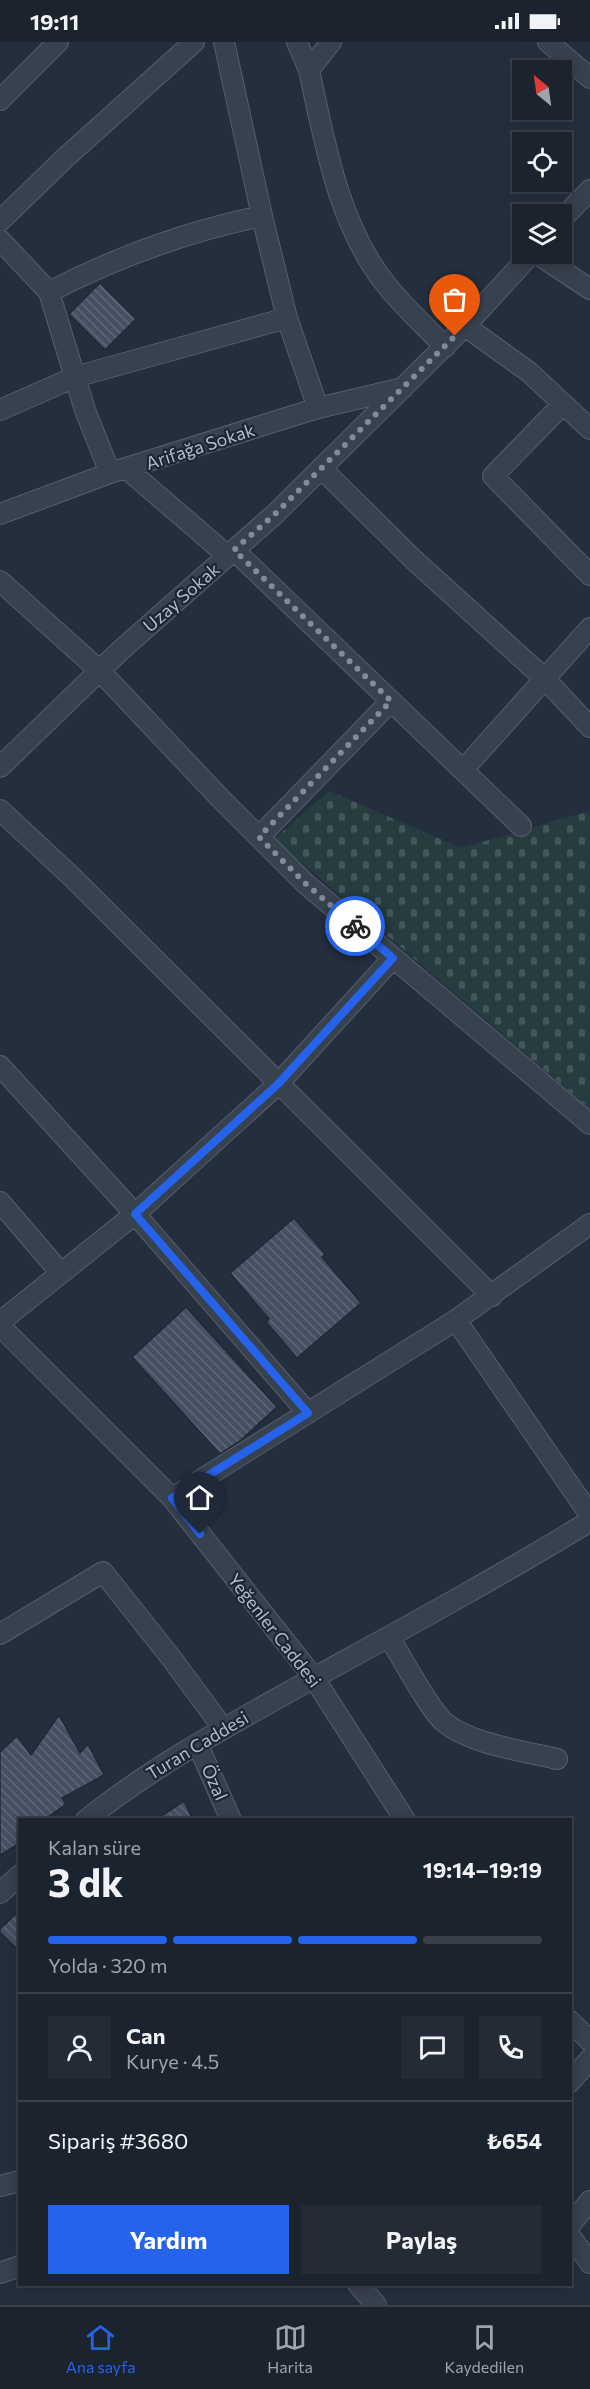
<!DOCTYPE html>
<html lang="tr">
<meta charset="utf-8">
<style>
body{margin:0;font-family:Commissioner,sans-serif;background:#242b36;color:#f1f3f6;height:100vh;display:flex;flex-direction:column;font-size:22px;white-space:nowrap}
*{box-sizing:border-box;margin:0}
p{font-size:20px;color:#a0a4aa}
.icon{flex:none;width:33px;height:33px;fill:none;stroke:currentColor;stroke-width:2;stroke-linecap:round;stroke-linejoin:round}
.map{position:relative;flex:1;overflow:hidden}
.panel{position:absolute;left:18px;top:1776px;width:554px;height:468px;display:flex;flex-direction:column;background:#1b232e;border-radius:0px;box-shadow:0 3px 15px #0003,0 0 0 2px #39404a}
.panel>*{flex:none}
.needle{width:39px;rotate:331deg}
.buttons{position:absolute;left:512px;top:18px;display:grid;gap:12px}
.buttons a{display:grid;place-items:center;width:60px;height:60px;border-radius:0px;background:#1b232e;box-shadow:0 3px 15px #0003,0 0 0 2px #39404a;font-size:30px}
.pin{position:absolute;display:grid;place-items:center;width:51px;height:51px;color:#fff;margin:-62px -26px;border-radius:50% 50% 50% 0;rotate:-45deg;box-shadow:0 0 6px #0007}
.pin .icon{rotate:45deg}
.courier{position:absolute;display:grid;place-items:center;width:60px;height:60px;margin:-30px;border:4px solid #2563eb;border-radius:50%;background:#fff;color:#222;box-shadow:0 2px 8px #0007}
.head em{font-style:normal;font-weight:700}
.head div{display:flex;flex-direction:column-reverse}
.head{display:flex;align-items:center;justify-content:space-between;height:102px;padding:0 30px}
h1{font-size:39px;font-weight:700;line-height:45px}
.bar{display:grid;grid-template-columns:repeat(4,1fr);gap:9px 6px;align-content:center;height:72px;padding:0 30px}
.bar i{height:8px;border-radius:4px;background:#39404a}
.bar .current{background:#2563eb}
.bar p{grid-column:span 4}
.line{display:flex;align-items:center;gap:15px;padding:0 30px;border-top:2px solid #39404a}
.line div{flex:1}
.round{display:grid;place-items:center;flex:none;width:63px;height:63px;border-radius:0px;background:#242b36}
.action{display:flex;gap:12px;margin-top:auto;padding:12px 30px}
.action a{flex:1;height:69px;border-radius:0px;background:#2563eb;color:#fff;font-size:24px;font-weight:700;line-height:69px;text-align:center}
.action a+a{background:#242b36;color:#f1f3f6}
.status{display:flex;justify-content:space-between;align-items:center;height:42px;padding:0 30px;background:#1b232e;direction:ltr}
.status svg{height:16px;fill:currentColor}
.dock{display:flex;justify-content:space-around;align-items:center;height:84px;border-top:2px solid #39404a;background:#1b232e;font-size:16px;color:#a0a4aa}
.dock a{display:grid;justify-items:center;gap:3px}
.dock .current{color:#2563eb}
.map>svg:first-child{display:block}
</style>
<div class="status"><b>19:11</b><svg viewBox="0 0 49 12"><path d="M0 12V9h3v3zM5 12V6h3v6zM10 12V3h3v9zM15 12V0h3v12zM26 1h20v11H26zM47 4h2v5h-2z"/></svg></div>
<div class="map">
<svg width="590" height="2263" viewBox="0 0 590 2263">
<defs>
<pattern id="cemetery-stones" width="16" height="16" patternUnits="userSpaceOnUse" patternTransform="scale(1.5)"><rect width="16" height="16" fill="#263c3f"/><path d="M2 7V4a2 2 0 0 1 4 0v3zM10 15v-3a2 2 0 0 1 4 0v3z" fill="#435659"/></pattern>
<pattern id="building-back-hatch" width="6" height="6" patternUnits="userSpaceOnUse" patternTransform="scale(1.5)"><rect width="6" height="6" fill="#455162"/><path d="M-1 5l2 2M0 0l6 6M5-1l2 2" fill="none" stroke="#5d6877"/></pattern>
</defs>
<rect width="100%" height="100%" fill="#242f3e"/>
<path fill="url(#cemetery-stones)" d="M 329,749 L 461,806 L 590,769 L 590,1067 L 274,797 Z"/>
<path fill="url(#building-back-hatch)" stroke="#1f2835" stroke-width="1.5" d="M 100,241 L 136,277 L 105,308 L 69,272 Z
M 294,1176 L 325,1212 L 322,1215 L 361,1261 L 297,1316 L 266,1280 L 269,1277 L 230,1231 Z
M 186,1265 L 277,1365 L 240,1399 L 220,1412 L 132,1315 Z
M 59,1673 L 80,1711 L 88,1702 L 104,1733 L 62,1756 L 66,1762 L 44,1778 L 20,1778 L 20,1801 L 0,1813 L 0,1710 L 17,1694 L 31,1713 Z
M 184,1759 L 193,1778 L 155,1778 Z
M 20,1868 L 20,1910 L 0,1890 L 0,1887 Z"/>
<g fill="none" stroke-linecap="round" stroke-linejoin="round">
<defs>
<path id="minor" d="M 224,0 L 262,174
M 297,0 L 309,28
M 331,0 L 309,28 C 325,102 339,186 388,245 C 405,266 426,285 445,305
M 548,0 L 590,36
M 0,58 L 58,0
M 561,178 L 590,148
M 0,179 L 64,117 L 194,0
M 0,198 L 49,250
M 537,212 L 590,247
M 465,284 L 529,330 L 590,387
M 563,362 L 493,434 L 590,533
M 0,368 L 75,335 L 287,276
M 321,426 L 414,518 L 545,637 L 590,685
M 127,427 L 228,514
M 110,431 L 85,368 L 49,250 C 115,216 189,189 262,174 L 287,276 L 318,366
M 0,472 L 110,431 L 318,366 L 403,346
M 234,508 L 521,784
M 0,539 L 100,629 L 218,754 L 306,842 L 590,1082
M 0,725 L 121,608 L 275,472 L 465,284 L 531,212
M 463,728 L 590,586
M 0,768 L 73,836 L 492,1254
M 259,795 L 391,659
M 0,1024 L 135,1172 L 0,1280
M 0,1160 L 60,1230
M 456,1278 L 590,1473
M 0,1284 L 172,1456 L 314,1636 L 405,1778
M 308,1371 L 135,1172 L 278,1042 L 393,916
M 172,1456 L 456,1278 L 590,1182
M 0,1592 L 103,1530 L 172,1617 L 223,1686
M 389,1595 C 401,1614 429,1667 444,1680 C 470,1702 524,1709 557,1717
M 198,1703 L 231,1778
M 86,1778 C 158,1720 241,1677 321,1632 C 412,1582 502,1533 590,1479
M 0,1851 L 20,1833
M 570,1979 L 590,1999
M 570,2040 L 590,2017
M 0,2144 L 20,2139
M 570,2183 L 590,2159
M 570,2194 L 590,2221
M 0,2231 L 20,2224
M 358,2242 L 376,2263"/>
</defs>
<use href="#minor" stroke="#565f6c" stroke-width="22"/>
<use href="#minor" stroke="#38414e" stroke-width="20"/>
</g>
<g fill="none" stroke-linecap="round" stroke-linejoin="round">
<path stroke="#828b98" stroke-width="6" stroke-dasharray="0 10.8" d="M 355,884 L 306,842 L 259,795 L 391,659 L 234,508 L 275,472 L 455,294"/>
<path stroke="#2563eb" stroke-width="8" d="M 200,1492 L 172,1456 L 308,1371 L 135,1172 L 278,1042 L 393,916 L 355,884"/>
</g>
<g text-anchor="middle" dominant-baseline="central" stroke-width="4.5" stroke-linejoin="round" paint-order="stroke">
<g font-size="18" fill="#b4bcc9" stroke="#1d2633">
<text transform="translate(200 404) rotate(-18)">Arifağa Sokak</text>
<text transform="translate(181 555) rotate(-41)">Uzay Sokak</text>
<text transform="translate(275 1588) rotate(52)">Yeğenler Caddesi</text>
<text transform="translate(197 1703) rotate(-31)">Turan Caddesi</text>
<text transform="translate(215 1740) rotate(66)">Özal</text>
</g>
</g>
</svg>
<div class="buttons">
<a><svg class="needle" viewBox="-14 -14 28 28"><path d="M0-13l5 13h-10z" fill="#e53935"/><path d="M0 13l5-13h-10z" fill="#a0a4aa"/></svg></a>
<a><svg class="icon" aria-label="locate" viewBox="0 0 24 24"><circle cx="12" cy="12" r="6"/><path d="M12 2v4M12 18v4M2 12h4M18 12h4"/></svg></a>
<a><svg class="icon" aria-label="layers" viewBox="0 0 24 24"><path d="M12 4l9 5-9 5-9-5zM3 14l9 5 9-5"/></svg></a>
</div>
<div class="pin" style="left:455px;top:294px;background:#ea580c"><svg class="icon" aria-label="bag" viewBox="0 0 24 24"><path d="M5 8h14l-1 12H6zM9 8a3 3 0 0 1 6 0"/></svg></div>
<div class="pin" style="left:200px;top:1492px;background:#1f2937"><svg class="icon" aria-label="home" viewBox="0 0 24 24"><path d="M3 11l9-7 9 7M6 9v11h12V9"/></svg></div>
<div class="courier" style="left:355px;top:884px"><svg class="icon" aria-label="bike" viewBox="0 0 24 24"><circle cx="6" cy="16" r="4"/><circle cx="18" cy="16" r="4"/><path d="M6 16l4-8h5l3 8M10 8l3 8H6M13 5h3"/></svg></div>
<section class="panel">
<div class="head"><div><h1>3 dk</h1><p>Kalan süre</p></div><em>19:14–19:19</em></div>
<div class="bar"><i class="current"></i><i class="current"></i><i class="current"></i><i></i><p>Yolda · 320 m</p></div>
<div class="line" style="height:108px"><a class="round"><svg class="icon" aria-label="person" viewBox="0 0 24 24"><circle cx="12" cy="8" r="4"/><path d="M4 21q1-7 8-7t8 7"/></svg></a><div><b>Can</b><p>Kurye · 4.5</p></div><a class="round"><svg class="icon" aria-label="chat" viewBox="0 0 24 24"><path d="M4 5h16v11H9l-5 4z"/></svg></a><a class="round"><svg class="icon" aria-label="phone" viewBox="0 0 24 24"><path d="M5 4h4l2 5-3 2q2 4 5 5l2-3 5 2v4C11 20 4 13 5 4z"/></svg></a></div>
<div class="line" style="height:78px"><div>Sipariş #3680</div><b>₺654</b></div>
<div class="action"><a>Yardım</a><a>Paylaş</a></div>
</section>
</div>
<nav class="dock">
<a class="current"><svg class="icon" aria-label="home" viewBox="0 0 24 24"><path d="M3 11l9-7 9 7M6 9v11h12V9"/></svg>Ana sayfa</a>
<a><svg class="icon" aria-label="map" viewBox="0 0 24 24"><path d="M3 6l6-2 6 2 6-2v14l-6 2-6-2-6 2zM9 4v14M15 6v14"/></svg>Harita</a>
<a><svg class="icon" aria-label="saved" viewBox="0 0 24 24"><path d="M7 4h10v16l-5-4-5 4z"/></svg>Kaydedilen</a>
</nav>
